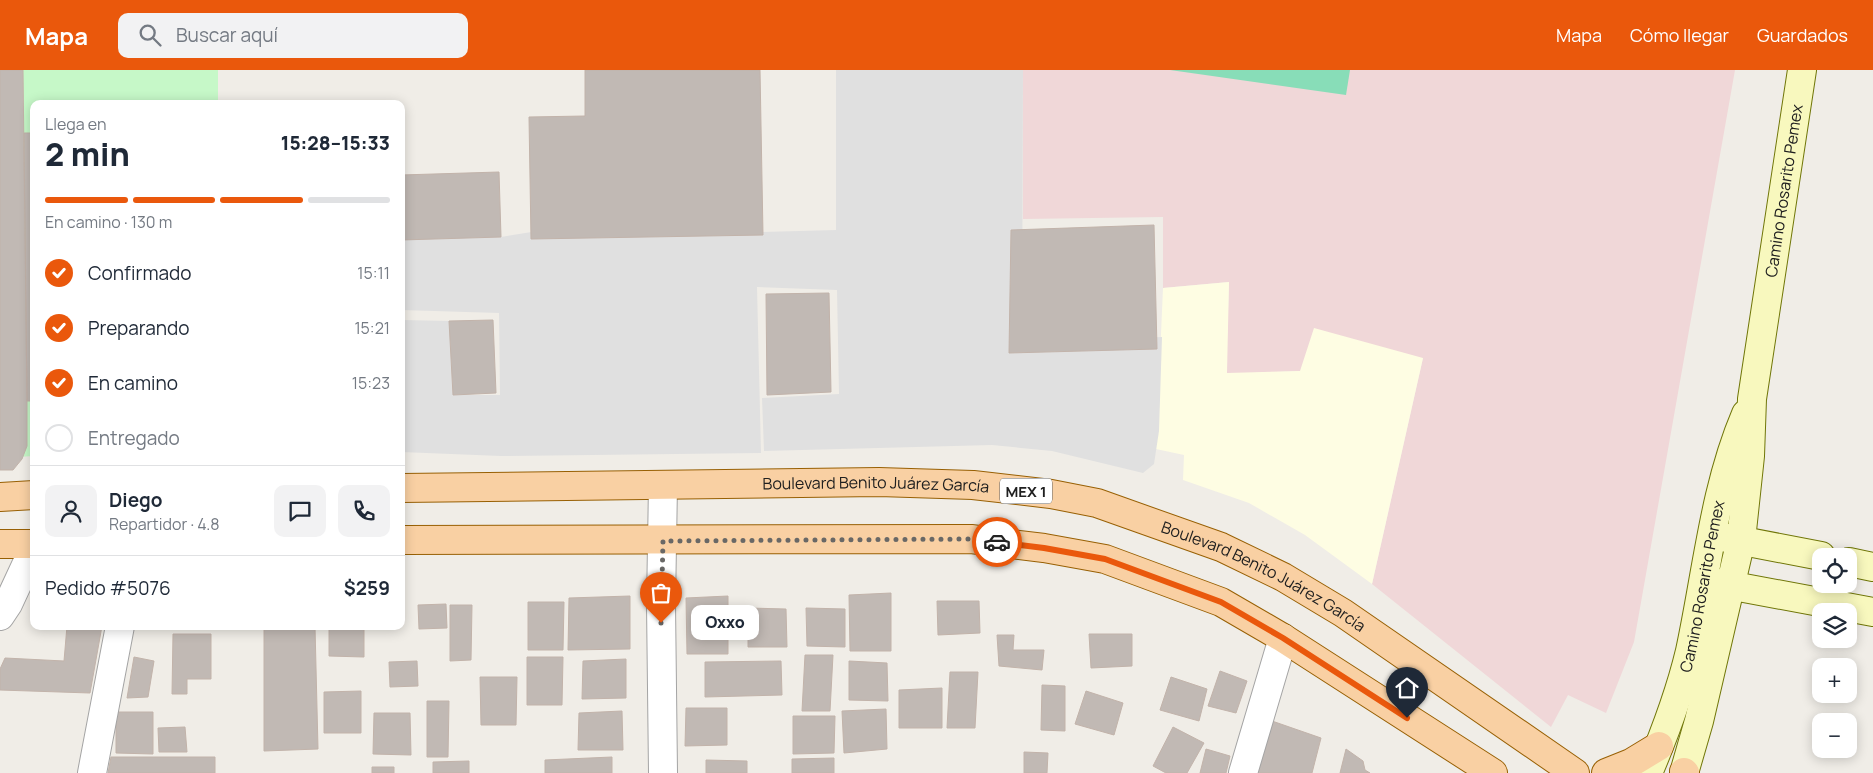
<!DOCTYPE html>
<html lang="es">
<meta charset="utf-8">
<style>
body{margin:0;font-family:Manrope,sans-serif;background:#f2f2f3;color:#1f2937;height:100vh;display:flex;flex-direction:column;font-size:19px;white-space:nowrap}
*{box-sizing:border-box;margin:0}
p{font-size:16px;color:#747a83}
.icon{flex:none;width:28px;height:28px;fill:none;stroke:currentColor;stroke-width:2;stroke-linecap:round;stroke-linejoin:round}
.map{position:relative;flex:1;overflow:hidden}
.side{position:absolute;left:30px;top:30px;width:375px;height:530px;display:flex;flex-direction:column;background:#fff;border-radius:10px;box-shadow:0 2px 12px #0003}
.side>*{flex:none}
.buttons{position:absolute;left:1812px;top:478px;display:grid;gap:10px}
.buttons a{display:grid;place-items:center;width:45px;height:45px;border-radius:10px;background:#fff;box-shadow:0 2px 12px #0003;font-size:25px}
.pin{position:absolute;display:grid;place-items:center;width:42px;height:42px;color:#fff;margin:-51px -21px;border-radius:50% 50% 50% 0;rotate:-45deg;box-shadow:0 0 5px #0007}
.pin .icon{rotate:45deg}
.courier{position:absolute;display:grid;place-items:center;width:50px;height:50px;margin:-25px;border:4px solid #ea580c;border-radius:50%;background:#fff;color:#222;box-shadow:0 1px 6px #0007}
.bubble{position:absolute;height:35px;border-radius:10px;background:#fff;box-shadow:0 2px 12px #0003;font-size:16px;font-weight:800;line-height:35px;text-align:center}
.overview em{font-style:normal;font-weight:800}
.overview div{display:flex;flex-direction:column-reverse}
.overview{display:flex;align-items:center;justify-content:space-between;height:85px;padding:0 15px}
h1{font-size:32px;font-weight:800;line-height:38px}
.bar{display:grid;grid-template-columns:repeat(4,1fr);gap:8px 5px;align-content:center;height:60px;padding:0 15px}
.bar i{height:6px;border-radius:4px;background:#e0e1e3}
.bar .current{background:#ea580c}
.bar p{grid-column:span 4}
.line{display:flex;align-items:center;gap:12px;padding:0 15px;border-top:1px solid #e0e1e3}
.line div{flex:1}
.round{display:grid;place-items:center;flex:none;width:52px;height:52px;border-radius:10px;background:#f2f2f3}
ol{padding:0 15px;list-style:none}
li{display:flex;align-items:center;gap:15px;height:55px}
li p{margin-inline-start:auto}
li .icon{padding:5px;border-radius:50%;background:#ea580c;color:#fff;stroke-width:4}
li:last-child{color:#747a83}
li i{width:28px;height:28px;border:2px solid #e0e1e3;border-radius:50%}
header{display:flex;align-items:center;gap:30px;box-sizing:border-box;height:70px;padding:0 25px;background:#ea580c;color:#fff}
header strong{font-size:24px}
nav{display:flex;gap:28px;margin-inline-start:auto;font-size:18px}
.search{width:350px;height:45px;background:#f2f2f3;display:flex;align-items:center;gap:12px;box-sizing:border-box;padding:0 18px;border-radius:10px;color:#747a83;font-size:19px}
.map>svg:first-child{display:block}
</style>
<header>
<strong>Mapa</strong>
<div class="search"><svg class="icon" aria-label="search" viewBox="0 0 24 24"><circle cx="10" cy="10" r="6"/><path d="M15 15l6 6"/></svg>Buscar aquí</div>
<nav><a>Mapa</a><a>Cómo llegar</a><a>Guardados</a></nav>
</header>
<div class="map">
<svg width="1873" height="703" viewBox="0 0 1873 703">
<rect width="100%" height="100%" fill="#f0ede7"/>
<path fill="#f0d7d8" d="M 1023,0 L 1735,0 L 1634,572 L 1606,643 L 1568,625 L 1551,657 L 1372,514 L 1423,288 L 1300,301 L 1226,304 L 1229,212 L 1163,218 L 1163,147 L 1023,149 Z"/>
<path fill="#fefde3" d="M 1229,212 L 1227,303 L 1300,301 L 1314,258 L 1423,288 L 1372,514 L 1305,465 L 1249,433 L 1183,410 L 1184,385 L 1156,379 L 1163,218 Z"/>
<path fill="#c6f8c8" d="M 0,0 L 218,0 L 218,34 L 34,34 L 34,386 L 0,388 Z"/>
<path fill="#88ddb8" d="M 1170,0 L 1350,0 L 1346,25 Z"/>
<path fill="#e0e0e0" d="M 836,0 L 1023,0 L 1022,271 L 1162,267 L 1159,361 L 1154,394 L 1143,403 L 1052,381 L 992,375 L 764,381 L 762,328 L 839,324 L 837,220 L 757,217 L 761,383 L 501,386 L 401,382 L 401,250 L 449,251 L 453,325 L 500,325 L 499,243 L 401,240 L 401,168 L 501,167 L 544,160 L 545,168 L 836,160 Z"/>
<path fill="#c1b9b4" stroke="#c2b3aa" d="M 0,0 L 23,0 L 27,331 L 27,376 L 22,389 L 13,400 L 0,400 Z
M 585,0 L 760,0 L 763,165 L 531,169 L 529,47 L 585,46 Z
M 24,63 L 34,63 L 34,331 L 27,331 Z
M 499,102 L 501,167 L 401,170 L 401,105 Z
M 1154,155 L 1157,279 L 1009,283 L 1011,160 Z
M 829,223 L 831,322 L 767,325 L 766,224 Z
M 493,250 L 496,323 L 453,325 L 449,251 Z
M 891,523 L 891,581 L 850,581 L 849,525 Z
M 630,526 L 630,579 L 568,580 L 569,528 Z
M 728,526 L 728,584 L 687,584 L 686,528 Z
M 937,531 L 979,531 L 980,563 L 938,565 Z
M 528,532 L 564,532 L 563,580 L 528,580 Z
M 446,534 L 447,558 L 419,559 L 418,535 Z
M 450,535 L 472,535 L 471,590 L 450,591 Z
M 748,538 L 786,539 L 787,577 L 748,577 Z
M 806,538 L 845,539 L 845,577 L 807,576 Z
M 67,556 L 102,556 L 90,623 L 0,620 L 0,599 L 5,588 L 64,591 Z
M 329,556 L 364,556 L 364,587 L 329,586 Z
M 315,557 L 318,679 L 264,681 L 264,559 Z
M 173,564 L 211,564 L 211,609 L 187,609 L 187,624 L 172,624 Z
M 1089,564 L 1132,564 L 1132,596 L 1091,598 Z
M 997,565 L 1014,565 L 1013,580 L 1044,580 L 1042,600 L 999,596 Z
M 805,585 L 833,585 L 830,641 L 802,641 Z
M 134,587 L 154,591 L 148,627 L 127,628 Z
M 527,587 L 563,587 L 562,635 L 527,635 Z
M 626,589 L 626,628 L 582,629 L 583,591 Z
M 417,591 L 418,616 L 390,617 L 389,592 Z
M 781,591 L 782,625 L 705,627 L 705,592 Z
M 849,591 L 887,593 L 888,631 L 849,630 Z
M 1220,601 L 1247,611 L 1236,643 L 1208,636 Z
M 950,602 L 978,602 L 975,658 L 947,658 Z
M 480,607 L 517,607 L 516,655 L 481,655 Z
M 1171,607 L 1207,619 L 1199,651 L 1160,640 Z
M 1042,615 L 1065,616 L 1065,661 L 1041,660 Z
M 942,618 L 942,658 L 899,658 L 899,620 Z
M 361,621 L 361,663 L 324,663 L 324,622 Z
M 1086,621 L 1123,633 L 1114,665 L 1075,654 Z
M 427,631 L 449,631 L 448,687 L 427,687 Z
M 686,638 L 727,638 L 727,675 L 685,676 Z
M 886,639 L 887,679 L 844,683 L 842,641 Z
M 622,641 L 623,680 L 578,680 L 579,643 Z
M 116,642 L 153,642 L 153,684 L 116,683 Z
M 374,643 L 410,643 L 411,685 L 373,684 Z
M 793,646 L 835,646 L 834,683 L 793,684 Z
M 1272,651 L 1321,668 L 1312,703 L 1257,703 Z
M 185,657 L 187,682 L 159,682 L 158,658 Z
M 1173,657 L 1204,673 L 1187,703 L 1166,703 L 1153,696 Z
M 1206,679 L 1230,686 L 1226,703 L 1200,703 Z
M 1346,679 L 1363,691 L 1365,700 L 1370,703 L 1340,703 Z
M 1024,682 L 1048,683 L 1047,703 L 1024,703 Z
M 111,687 L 215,687 L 215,703 L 108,703 Z
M 612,687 L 612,703 L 545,703 L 545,690 Z
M 834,688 L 834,703 L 792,703 L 792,689 Z
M 706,690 L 747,691 L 747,703 L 706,703 Z
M 469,691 L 469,703 L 433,703 L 433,692 Z
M 372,697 L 394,697 L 394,703 L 372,703 Z"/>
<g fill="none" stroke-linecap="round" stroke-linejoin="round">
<defs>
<path id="street" d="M 0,546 L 8,534 L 34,478
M 92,703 L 120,556
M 663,703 L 661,534 L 663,415
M 1243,703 L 1283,568"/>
<g id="secondary">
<path d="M 1722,467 L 1821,486"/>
<path d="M 1849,492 L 1873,497"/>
<path d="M 1712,512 L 1873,542"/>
<path id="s1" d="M 1648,703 C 1665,663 1680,623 1690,581 C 1707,502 1714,419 1746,344"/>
<path id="s2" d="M 1684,703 L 1699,651 L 1741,470 L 1750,386 L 1752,329 L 1802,0"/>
</g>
<g id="primary">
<path id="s3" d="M 401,418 L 879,412 L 973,415 L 1051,424 L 1097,433 L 1221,477 L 1283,507 L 1343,543 L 1575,703"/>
<path d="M 0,427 L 34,425"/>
<path d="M 401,470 L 971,469 L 1044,478 L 1105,489 L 1221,532 L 1283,568 L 1493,703"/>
<path d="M 0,474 L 34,474"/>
<path d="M 1684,702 L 1685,703"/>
<path d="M 1606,703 L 1631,693 L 1659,676"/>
</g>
</defs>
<use href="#street" stroke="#a4a4a4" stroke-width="30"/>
<use href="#secondary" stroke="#707608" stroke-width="30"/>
<use href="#primary" stroke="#986004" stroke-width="30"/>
<use href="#street" stroke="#fff" stroke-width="28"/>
<use href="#secondary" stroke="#f8f8be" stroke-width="28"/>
<use href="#primary" stroke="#f9d0a3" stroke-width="28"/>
</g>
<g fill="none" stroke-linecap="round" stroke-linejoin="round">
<path stroke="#696866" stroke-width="5" stroke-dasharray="0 9" d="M 661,553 L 663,471 L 971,469 L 997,472"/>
<path stroke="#ea580c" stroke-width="6" d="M 997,472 L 1044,478 L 1105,489 L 1221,532 L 1283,568 L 1407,648"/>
</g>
<g text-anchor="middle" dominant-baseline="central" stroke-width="4" stroke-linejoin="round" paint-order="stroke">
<rect fill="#fff" stroke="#636363" stroke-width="1" x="1000" y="408.5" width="52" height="25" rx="4"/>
<g font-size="15" font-weight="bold" fill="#202020">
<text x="1026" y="421">MEX 1</text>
</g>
<g font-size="16" fill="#202020" stroke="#fff">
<text stroke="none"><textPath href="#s2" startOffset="592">Camino Rosarito Pemex</textPath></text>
<text stroke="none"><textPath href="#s3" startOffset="475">Boulevard Benito Juárez García</textPath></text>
<text stroke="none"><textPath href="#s3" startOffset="880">Boulevard Benito Juárez García</textPath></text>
<text stroke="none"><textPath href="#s1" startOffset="195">Camino Rosarito Pemex</textPath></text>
</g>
</g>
</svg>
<div class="buttons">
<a><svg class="icon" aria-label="locate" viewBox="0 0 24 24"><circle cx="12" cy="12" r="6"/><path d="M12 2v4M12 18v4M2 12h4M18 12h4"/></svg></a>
<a><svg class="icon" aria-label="layers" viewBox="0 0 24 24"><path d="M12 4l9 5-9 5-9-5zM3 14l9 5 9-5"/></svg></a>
<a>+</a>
<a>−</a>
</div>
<div class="pin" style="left:661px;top:553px;background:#ea580c"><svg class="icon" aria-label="bag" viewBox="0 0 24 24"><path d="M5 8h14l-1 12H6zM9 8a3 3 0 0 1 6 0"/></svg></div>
<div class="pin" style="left:1407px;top:648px;background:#1f2937"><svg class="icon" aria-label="home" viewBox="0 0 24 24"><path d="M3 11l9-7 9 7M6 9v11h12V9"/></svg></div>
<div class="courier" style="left:997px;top:472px"><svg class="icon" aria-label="car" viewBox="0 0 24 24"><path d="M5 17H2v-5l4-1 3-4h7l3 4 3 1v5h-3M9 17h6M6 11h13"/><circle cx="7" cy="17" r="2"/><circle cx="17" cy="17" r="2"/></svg></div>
<div class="bubble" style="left:691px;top:535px;width:68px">Oxxo</div>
<section class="side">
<div class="overview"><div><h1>2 min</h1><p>Llega en</p></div><em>15:28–15:33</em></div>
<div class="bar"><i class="current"></i><i class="current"></i><i class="current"></i><i></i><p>En camino · 130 m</p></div>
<ol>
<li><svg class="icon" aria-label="check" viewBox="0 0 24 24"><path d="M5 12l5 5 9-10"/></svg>Confirmado<p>15:11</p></li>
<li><svg class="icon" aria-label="check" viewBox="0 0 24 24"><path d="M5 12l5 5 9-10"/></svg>Preparando<p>15:21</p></li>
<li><svg class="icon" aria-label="check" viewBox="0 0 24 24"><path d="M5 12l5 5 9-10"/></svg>En camino<p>15:23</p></li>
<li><i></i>Entregado</li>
</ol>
<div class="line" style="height:90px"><a class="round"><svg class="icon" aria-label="person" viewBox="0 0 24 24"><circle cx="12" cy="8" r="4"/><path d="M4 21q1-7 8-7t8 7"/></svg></a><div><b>Diego</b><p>Repartidor · 4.8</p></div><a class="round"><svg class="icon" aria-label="chat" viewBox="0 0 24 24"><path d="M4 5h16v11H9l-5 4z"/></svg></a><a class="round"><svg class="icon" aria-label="phone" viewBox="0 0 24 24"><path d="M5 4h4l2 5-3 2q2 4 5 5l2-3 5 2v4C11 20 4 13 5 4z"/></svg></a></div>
<div class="line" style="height:65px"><div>Pedido #5076</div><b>$259</b></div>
</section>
</div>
